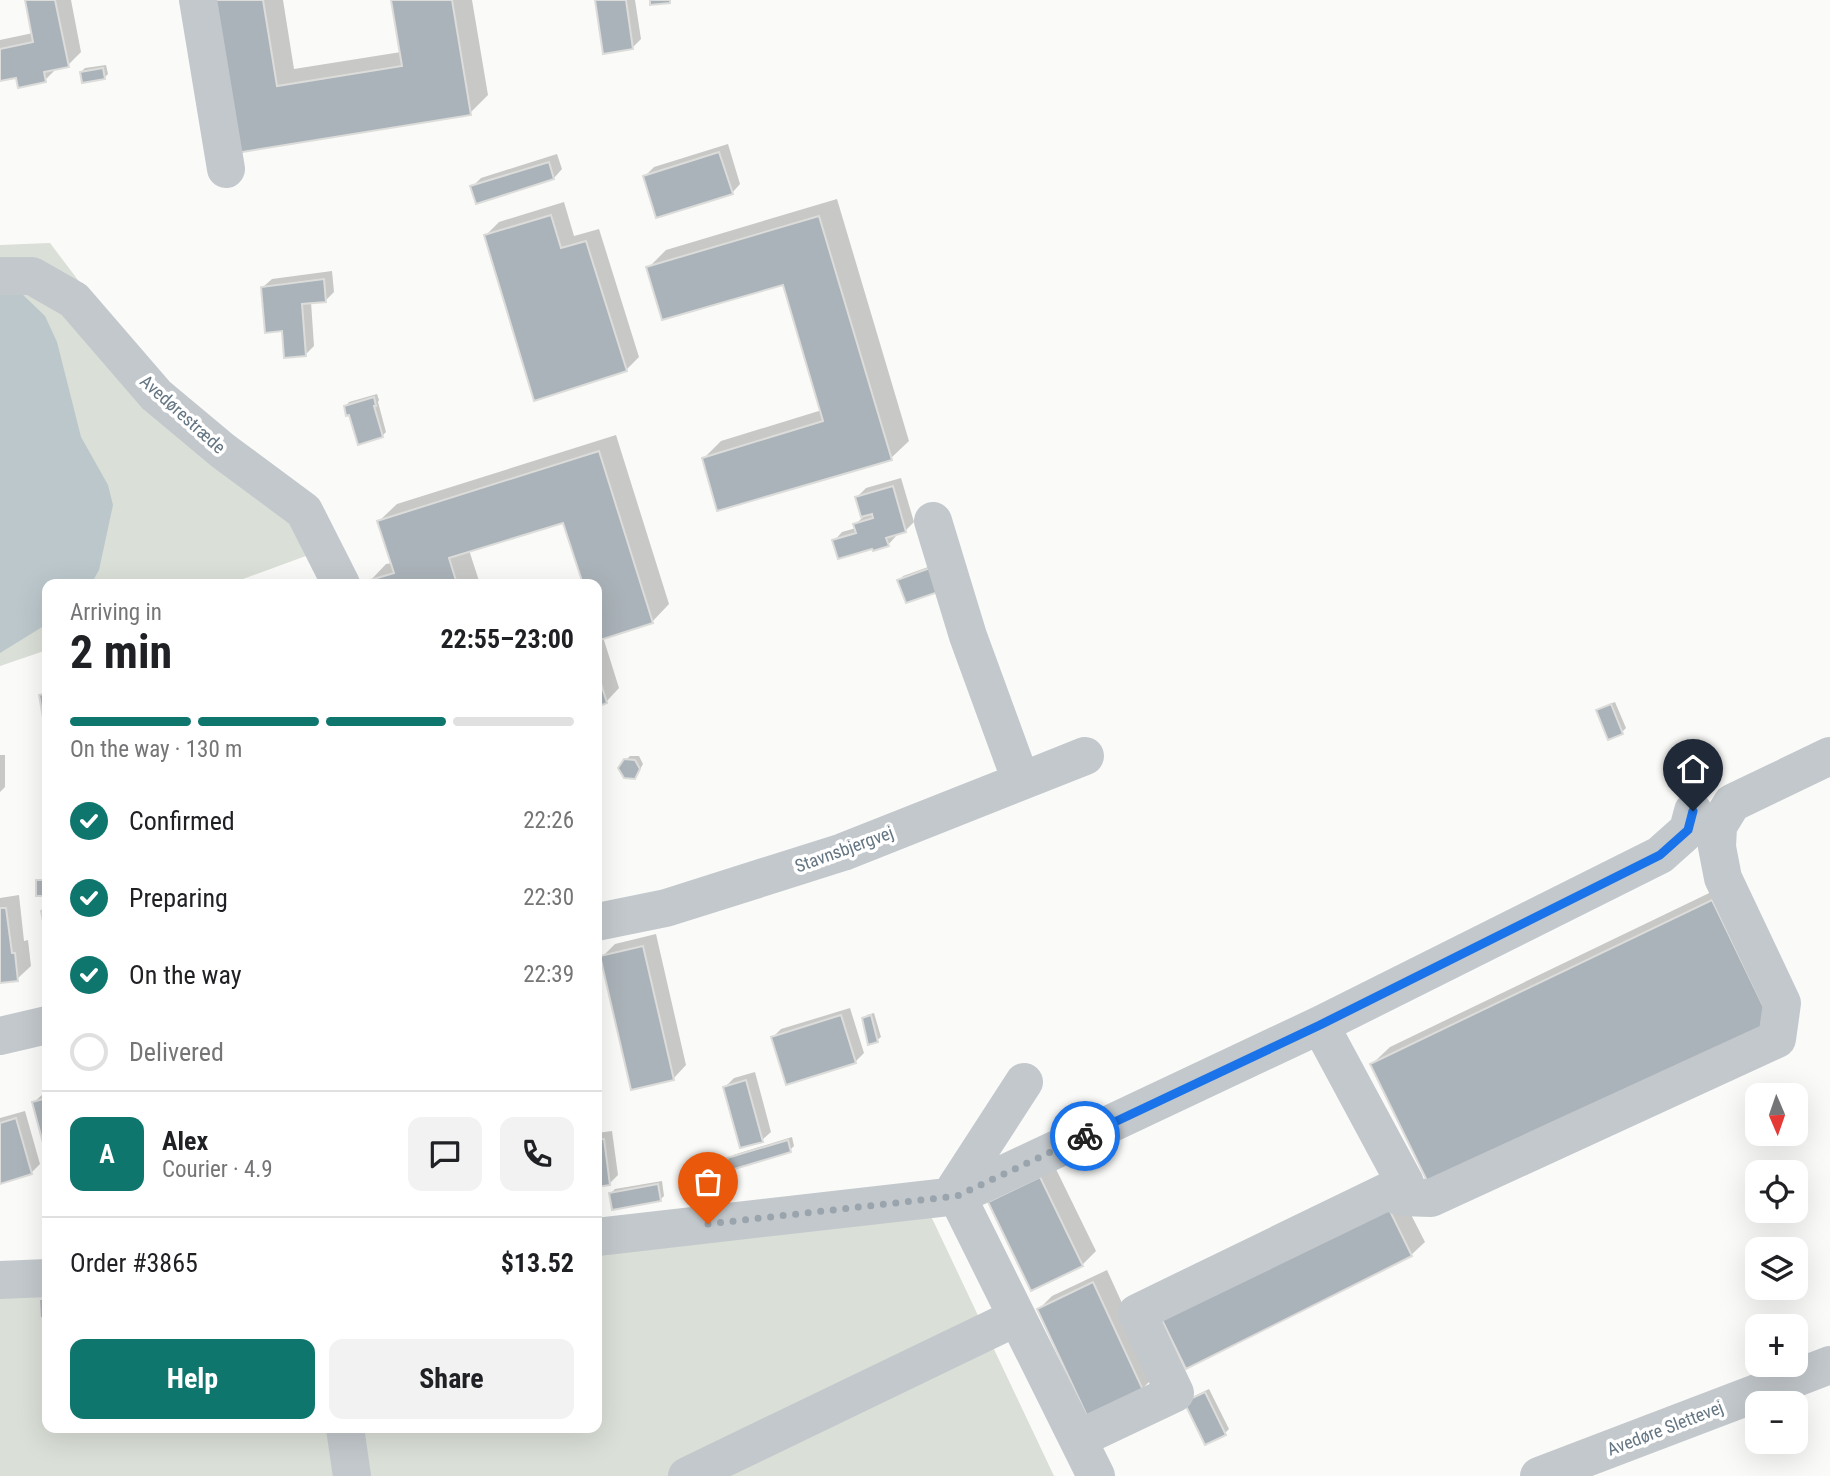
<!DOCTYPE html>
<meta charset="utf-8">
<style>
body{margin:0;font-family:"Roboto Condensed",sans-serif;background:#f2f2f2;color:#202124;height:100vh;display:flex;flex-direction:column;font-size:26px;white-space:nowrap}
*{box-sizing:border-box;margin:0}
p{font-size:23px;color:#757577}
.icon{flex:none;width:38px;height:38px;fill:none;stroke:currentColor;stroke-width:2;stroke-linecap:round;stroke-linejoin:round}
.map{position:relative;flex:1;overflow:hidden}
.drawer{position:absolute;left:42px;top:579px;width:560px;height:854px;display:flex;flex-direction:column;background:#fff;border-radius:14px;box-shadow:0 7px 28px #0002}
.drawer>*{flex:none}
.needle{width:46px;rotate:178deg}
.tools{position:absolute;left:1745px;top:1083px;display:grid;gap:14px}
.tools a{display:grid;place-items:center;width:63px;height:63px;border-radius:14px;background:#fff;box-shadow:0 7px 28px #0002;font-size:35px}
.pin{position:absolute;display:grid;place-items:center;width:60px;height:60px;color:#fff;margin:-72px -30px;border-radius:50% 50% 50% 0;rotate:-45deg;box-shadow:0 0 7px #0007}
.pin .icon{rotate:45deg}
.courier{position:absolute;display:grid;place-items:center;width:70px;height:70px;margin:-35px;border:5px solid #1a73e8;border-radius:50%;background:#fff;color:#222;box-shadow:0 2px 9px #0007}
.headline em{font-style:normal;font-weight:700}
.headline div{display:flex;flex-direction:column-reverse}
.headline{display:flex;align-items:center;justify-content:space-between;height:119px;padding:0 28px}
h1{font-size:46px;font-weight:700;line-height:52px}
.bar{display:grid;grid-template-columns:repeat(4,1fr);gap:10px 7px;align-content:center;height:84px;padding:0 28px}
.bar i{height:9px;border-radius:5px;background:#e0e0e0}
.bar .current{background:#0f766e}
.bar p{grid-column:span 4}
.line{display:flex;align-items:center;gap:18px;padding:0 28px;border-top:2px solid #e0e0e0}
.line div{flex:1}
.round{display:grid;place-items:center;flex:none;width:74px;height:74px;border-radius:14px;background:#f2f2f2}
ol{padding:0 28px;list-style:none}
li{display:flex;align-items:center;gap:21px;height:77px}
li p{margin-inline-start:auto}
li .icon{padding:7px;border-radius:50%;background:#0f766e;color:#fff;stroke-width:4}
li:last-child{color:#757577}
li i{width:38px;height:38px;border:4px solid #e0e0e0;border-radius:50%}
.cta{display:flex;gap:14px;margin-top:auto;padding:14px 28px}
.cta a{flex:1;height:80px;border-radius:14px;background:#0f766e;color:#fff;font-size:28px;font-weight:700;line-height:80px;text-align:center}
.cta a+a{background:#f2f2f2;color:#202124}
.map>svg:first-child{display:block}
</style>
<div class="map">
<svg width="1830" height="1476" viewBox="0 0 1830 1476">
<rect width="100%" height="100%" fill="#fafaf8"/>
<path fill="#dadfd7" d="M 50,243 L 84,288 L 298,527 L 314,553 L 229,584 L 47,584 L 47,650 L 0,666 L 0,245 Z
M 930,1214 L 1054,1476 L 0,1476 L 0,1296 L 47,1294 L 47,1428 L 597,1428 L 597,1251 Z"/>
<path fill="#bbc7cb" d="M 0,291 L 22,294 L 45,316 L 57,342 L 81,437 L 108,485 L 113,505 L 99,570 L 91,584 L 47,584 L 47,624 L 0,653 Z"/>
<path fill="#0003" d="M 26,0 L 71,0 L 81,52 L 68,65 L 58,67 L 45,80 L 18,76 L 0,79 L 0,40 L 33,33 Z
M 213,0 L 283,0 L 294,69 L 401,52 L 393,0 L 472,0 L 488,95 L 470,113 L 237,151 Z
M 597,0 L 635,0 L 641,39 L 632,48 Z
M 106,65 L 108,74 L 104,78 L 81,72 L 85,68 Z
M 728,144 L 740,184 L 732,193 L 645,176 L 654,167 Z
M 557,154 L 562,169 L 554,178 L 472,187 L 481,178 Z
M 837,199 L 909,441 L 891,458 L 704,458 L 721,441 L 822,410 L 784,283 L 648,268 L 666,250 Z
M 564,202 L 574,236 L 599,229 L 639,357 L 626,370 L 486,235 L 499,222 Z
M 332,271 L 334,292 L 325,301 L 311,302 L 314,346 L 305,355 L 283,330 L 263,287 L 272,279 Z
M 377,394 L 379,400 L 378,402 L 386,432 L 382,436 L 350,413 L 346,406 L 349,402 Z
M 616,435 L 669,604 L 652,622 L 603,637 L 619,688 L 606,702 L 597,705 L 597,636 L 600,635 L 597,624 L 597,584 L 584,584 L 564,520 L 469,550 L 480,584 L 370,584 L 369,582 L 386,564 L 392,563 L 379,521 L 397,504 Z
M 901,478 L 914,522 L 905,531 L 896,533 L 896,536 L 888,545 L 834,541 L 842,532 L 856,528 L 855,525 L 863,517 L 857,497 L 866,488 Z
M 942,562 L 907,601 L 900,580 L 903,576 Z
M 1615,702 L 1626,728 L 1622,732 L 1598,711 L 1602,707 Z
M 0,755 L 5,755 L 5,787 L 0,792 Z
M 630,756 L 639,756 L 643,764 L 638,773 L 626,760 Z
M 1730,883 L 1788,1005 L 1372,1064 L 1390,1047 Z
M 19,895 L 24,941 L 28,940 L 31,966 L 17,979 L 0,982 L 0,898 Z
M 656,934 L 686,1065 L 673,1079 L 602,957 L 615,944 Z
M 850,1008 L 864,1053 L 855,1062 L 773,1037 L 781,1029 Z
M 874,1013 L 881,1037 L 877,1040 L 864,1019 L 867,1015 Z
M 755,1072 L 771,1132 L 762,1140 L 725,1087 L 734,1078 Z
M 47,1093 L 47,1151 L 34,1102 L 43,1094 Z
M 25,1111 L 40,1164 L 31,1173 L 0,1182 L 0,1118 Z
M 612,1131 L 618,1175 L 610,1183 L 597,1185 L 597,1133 Z
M 792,1137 L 794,1146 L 790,1150 L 729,1159 L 733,1155 Z
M 1054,1165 L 1096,1251 L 1082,1265 L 1003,1189 Z
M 662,1181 L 664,1196 L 660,1200 L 611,1193 L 615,1189 Z
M 1401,1195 L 1425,1242 L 1411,1255 L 1187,1367 Z
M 1107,1270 L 1155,1376 L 1142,1389 L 1039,1309 L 1052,1296 Z
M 1209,1389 L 1229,1429 L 1225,1433 L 1190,1398 Z"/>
<path fill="#aab3b9" stroke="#dcdcda" stroke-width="2" d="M 25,0 L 55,0 L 69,67 L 44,72 L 46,82 L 18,88 L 16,78 L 0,81 L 0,49 L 33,42 Z
M 211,0 L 263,0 L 277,86 L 402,66 L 391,0 L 452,0 L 471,115 L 236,153 Z
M 595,0 L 626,0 L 633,49 L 603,54 Z
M 650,0 L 670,0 L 670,3 L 650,5 Z
M 103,68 L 105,79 L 82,83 L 80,72 Z
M 719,152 L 733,194 L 656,218 L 643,176 Z
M 549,162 L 554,179 L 476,204 L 470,186 Z
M 551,215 L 561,248 L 586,241 L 627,371 L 534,401 L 484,235 Z
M 819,216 L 892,460 L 717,511 L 702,458 L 823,421 L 783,285 L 662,320 L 646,267 Z
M 324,279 L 326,302 L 302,304 L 306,356 L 284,358 L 282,331 L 265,333 L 261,287 Z
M 374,397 L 376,406 L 374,406 L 383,437 L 358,445 L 349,415 L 346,416 L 344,406 Z
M 599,451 L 653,623 L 600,640 L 597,630 L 597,584 L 583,584 L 563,523 L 449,558 L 457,584 L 368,584 L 367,581 L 394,573 L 377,521 Z
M 893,486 L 906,532 L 886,538 L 889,546 L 873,551 L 872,549 L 838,559 L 832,540 L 856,533 L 853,524 L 873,518 L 872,514 L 861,517 L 855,497 Z
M 938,565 L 947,589 L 906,603 L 897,580 Z
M 597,671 L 607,703 L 597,707 Z
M 47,693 L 47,740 L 39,695 Z
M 1611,704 L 1623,734 L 1608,740 L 1596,710 Z
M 624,759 L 635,760 L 640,769 L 635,779 L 624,778 L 618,768 Z
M 36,880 L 47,880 L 47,896 L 36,896 Z
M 1712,900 L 1772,1024 L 1431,1189 L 1370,1064 Z
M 0,908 L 6,908 L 12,953 L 15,953 L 18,981 L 0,983 Z
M 47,909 L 47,941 L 41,911 Z
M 643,946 L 674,1080 L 631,1090 L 600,956 Z
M 841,1015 L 856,1063 L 786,1085 L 771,1037 Z
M 871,1015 L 878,1042 L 868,1045 L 862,1018 Z
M 746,1080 L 763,1142 L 740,1148 L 723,1087 Z
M 47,1098 L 47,1158 L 32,1102 Z
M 16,1118 L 32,1174 L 0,1184 L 0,1123 Z
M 604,1139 L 610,1185 L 597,1187 L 597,1140 Z
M 788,1140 L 791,1152 L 731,1170 L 727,1158 Z
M 1040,1177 L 1083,1266 L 1031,1291 L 988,1202 Z
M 658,1184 L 661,1201 L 612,1210 L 609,1193 Z
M 1388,1207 L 1412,1256 L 1186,1369 L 1162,1320 Z
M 1093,1282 L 1143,1390 L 1087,1416 L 1037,1309 Z
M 39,1299 L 47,1299 L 47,1318 L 40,1318 Z
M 1205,1392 L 1226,1435 L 1205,1445 L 1184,1402 Z"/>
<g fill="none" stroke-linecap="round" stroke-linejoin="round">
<path stroke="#c3c8cc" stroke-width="38" d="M 198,0 L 226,169
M 0,276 L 32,276 L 74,300 L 156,395 L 223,451 L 304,511 L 341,584
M 933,521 L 968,636 L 1021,781
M 597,922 L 666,908 L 843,852 L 1085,756
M 0,1036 L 47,1025
M 1024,1082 L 954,1190 L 1096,1476
M 1388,1192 L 1402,1197 L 1431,1198 L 1777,1039 L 1782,1003 L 1723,878 L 1717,847 L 1718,826 L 1732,803 L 1830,756
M 597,1237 L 957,1196 L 1320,1025 L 1660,855 L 1688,830 L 1693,811
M 0,1280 L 47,1278
M 345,1428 L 352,1476
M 1078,1439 L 1175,1393 L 1137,1313 L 1405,1183 L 1320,1025
M 687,1476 L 1017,1317
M 1539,1476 L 1830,1365"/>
</g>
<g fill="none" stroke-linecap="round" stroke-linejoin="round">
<path stroke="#99a4ac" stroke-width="7" stroke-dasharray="0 12.6" d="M 708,1224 L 957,1196 L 1085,1136"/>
<path stroke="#1a73e8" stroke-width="9" d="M 1085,1136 L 1320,1025 L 1660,855 L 1688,830 L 1693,811"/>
</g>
<g text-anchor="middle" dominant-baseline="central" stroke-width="7" stroke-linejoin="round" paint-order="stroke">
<g font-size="18" fill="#657683" stroke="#fff">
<text transform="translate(183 414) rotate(42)">Avedørestræde</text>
<text transform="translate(844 849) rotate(-20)">Stavnsbjergvej</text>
<text transform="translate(1665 1428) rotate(-21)">Avedøre Slettevej</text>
</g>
</g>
</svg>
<div class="tools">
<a><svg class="needle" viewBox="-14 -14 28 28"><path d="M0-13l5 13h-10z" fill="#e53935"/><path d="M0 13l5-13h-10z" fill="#757577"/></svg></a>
<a><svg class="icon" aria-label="locate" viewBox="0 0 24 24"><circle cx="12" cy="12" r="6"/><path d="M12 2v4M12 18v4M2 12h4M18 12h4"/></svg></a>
<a><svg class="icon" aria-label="layers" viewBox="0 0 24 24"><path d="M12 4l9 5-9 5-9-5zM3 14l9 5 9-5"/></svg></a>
<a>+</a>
<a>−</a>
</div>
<div class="pin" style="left:708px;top:1224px;background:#ea580c"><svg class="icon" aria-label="bag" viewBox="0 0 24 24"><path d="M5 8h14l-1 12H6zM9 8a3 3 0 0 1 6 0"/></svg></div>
<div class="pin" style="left:1693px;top:811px;background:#1f2937"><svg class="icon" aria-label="home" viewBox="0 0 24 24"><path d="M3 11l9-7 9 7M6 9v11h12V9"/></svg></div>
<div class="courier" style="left:1085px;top:1136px"><svg class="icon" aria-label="bike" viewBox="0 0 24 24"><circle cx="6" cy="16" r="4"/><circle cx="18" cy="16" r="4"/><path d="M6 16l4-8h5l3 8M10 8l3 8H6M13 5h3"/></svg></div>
<section class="drawer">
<div class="headline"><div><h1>2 min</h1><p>Arriving in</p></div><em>22:55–23:00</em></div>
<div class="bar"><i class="current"></i><i class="current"></i><i class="current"></i><i></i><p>On the way · 130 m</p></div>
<ol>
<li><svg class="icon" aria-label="check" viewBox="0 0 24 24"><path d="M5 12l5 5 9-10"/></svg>Confirmed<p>22:26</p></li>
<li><svg class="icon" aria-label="check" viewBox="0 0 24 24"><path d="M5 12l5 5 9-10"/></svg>Preparing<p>22:30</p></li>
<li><svg class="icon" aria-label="check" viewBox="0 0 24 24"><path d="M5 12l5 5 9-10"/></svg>On the way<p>22:39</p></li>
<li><i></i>Delivered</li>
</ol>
<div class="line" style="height:126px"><b class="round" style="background:#0f766e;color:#fff">A</b><div><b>Alex</b><p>Courier · 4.9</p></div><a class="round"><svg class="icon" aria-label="chat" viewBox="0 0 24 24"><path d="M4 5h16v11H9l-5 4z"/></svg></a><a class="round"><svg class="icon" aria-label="phone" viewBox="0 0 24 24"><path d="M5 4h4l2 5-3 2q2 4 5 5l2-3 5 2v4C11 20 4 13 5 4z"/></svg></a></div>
<div class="line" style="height:91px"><div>Order #3865</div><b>$13.52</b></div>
<div class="cta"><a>Help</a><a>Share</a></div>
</section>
</div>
